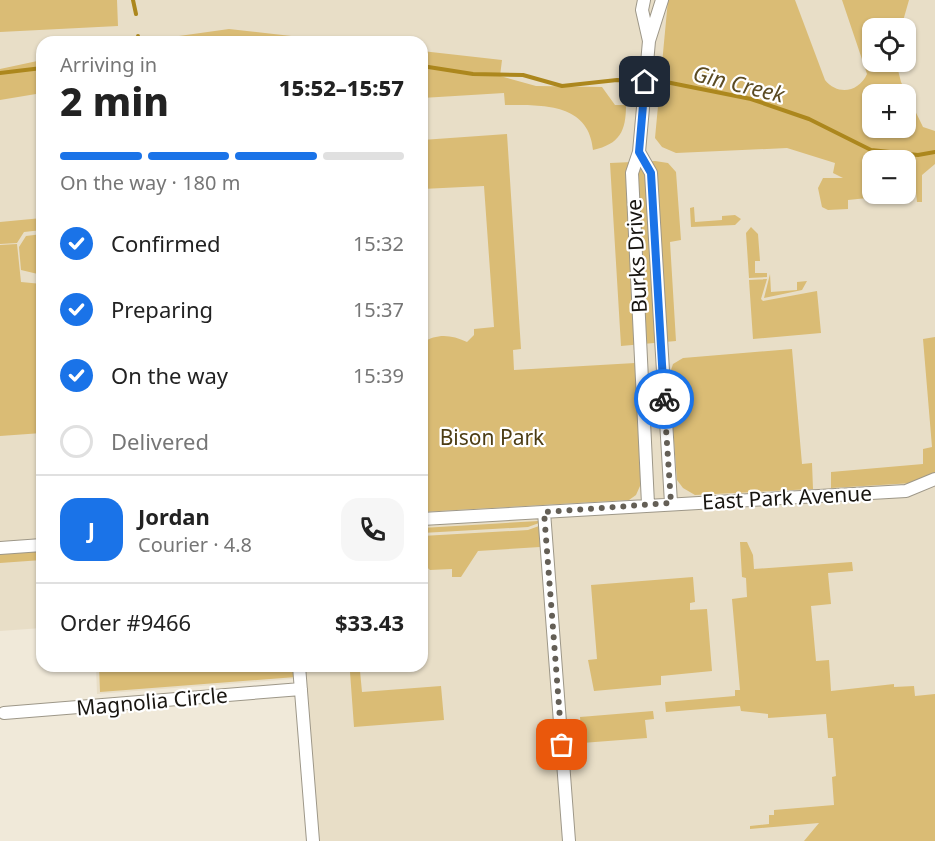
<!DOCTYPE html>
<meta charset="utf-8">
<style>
body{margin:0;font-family:"Noto Sans",sans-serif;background:#f6f6f6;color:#222;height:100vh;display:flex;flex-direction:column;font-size:22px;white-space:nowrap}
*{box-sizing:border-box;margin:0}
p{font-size:20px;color:#767676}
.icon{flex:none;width:33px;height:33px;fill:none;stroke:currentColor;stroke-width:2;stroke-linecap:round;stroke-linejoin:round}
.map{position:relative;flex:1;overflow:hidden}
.details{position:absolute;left:36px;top:36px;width:392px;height:636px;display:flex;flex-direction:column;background:#fff;border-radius:18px;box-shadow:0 2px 4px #0004}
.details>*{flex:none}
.controls{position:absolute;left:862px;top:18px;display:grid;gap:12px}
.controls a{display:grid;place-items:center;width:54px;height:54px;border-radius:12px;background:#fff;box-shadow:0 2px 4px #0004;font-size:30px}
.pin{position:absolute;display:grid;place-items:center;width:51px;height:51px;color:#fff;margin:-26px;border-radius:12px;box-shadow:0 3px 9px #0006}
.courier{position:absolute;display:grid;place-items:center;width:60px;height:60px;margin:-30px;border:4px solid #1a73e8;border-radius:50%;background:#fff;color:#222;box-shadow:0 2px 8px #0007}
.summary em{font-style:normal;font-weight:800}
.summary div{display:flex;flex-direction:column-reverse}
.summary{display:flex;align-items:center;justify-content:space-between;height:102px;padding:0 24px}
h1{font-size:39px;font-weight:800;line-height:45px}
.bar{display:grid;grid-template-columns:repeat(4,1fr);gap:9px 6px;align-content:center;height:72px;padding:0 24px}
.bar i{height:8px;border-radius:4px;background:#e0e0e0}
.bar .current{background:#1a73e8}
.bar p{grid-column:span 4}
.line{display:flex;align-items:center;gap:15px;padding:0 24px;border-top:2px solid #e0e0e0}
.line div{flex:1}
.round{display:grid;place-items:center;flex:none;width:63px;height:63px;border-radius:18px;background:#f6f6f6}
ol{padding:0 24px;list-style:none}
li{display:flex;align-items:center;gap:18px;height:66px}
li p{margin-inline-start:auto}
li .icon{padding:6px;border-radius:50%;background:#1a73e8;color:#fff;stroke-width:4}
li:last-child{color:#767676}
li i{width:33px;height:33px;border:3px solid #e0e0e0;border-radius:50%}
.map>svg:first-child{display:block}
</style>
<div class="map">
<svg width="935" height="841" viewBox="0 0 935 841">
<rect width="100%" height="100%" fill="#f0e9d9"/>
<path fill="#e8dec7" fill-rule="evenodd" d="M 0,0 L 935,0 L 935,841 L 317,841 L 305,678 L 97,694 L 96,666 L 422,666 L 422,42 L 42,42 L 42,628 L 0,631 ZM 873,28 L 906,28 L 906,62 L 873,62 ZM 873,94 L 906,94 L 906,128 L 873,128 ZM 873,160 L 906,160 L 906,194 L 873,194 Z"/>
<path fill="#dabc75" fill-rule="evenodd" d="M 0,0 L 117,0 L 118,26 L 0,32 Z
M 668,0 L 795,0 L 825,80 C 838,96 859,92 867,74 L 842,0 L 909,0 L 901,28 L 873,28 L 873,62 L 896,62 L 901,82 L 923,127 L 935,131 L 935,164 L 922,175 L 922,202 L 917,202 L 916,193 L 848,200 L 848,209 L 828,210 L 822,207 L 818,188 L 823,178 L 843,178 L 833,173 L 835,163 L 787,148 L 676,153 L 662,147 L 655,138 ZM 906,94 L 906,128 L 873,128 L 873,94 ZM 873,160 L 906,160 L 906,194 L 873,194 Z
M 229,29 L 344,42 L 136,42 Z
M 422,51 L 502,60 L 500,76 L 536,86 L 602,87 L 615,105 L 626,105 C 626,131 620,144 593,150 C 589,103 543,105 505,105 L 504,93 L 422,98 Z
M 42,60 L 42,93 L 0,100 L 0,69 Z
M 507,134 L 521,349 L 513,350 L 514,370 L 635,363 L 644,477 L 636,495 L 629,500 L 422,512 L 422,343 C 438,333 451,335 467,342 L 474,335 L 474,329 L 494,327 L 484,186 L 422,189 L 422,140 Z
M 655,161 L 668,163 L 676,172 L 681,240 L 670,242 L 676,341 L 621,346 L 610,163 Z
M 694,207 L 695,222 L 722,220 L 722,216 L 735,215 L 741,219 L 735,225 L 691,227 L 690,208 Z
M 42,218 L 42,230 L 24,232 L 17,243 L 0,244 L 0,222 Z
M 751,227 L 758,234 L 760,261 L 755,261 L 755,273 L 767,273 L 767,277 L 749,278 L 746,233 Z
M 42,234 L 42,275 L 21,270 L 19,247 L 26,236 Z
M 17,244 L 21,282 L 42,284 L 42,433 L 0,436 L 0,245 Z
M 770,274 L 771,292 L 797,290 L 797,282 L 807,281 L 802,290 L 764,298 Z
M 767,279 L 761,299 L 763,301 L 817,291 L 821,333 L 753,339 L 749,280 Z
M 935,337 L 935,473 L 913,483 L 831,488 L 831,472 L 923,464 L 923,449 L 932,447 L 923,339 Z
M 792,349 L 802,464 L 812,463 L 813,489 L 695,495 L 683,488 L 677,480 L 669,376 L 673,364 L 683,358 Z
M 538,521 L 539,523 L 528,527 L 422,533 L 422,528 Z
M 539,526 L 540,547 L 478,551 L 461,577 L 452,577 L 452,569 L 430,570 L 422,563 L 426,553 L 422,536 L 528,530 Z
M 740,542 L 747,542 L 753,555 L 754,569 L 852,562 L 853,571 L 828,573 L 831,604 L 811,606 L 816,661 L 829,660 L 831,691 L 894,684 L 894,687 L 914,686 L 915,696 L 935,694 L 935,841 L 804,841 L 819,823 L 750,829 L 750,826 L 769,824 L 769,815 L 774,815 L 774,810 L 834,805 L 832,777 L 836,776 L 833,738 L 828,738 L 826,714 L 768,718 L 768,714 L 741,711 L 740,706 L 666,712 L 665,702 L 735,696 L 735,690 L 740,690 L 732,599 L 747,597 L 746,578 L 742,577 Z
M 42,550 L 42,560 L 0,563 L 0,554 Z
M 693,577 L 695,602 L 690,603 L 690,610 L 707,609 L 712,671 L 661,676 L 661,685 L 594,691 L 588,660 L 597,659 L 591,585 Z
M 99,666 L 295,666 L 296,677 L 100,692 Z
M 360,671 L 362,692 L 441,686 L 444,720 L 354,727 L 350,672 Z
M 653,711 L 654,719 L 645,720 L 647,738 L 582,743 L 580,717 Z"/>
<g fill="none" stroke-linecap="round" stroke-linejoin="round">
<path stroke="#ac871d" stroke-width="4" d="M 133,0 L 136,14
M 138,36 L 138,42
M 422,66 L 473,74 L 523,75 L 562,86 L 617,80 L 666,82 L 751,99 L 809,119 L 871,150 L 918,155 L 935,152
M 0,73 L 42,68"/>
<defs>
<path id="minor" d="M 644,0 L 642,10 L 649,41 L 639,152 L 632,173 L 648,504
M 649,41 L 662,0
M 639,152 L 651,173 L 671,503
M 544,512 L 569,841
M 422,519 L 906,491 L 935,479
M 0,548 L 42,545
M 299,666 L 313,841
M 4,713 L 301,689"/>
</defs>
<use href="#minor" stroke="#9d9788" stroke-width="14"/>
<use href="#minor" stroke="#fff" stroke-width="12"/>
</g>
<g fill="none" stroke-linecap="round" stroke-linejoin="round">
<path stroke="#645f56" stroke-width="6" stroke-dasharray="0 10.8" d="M 562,745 L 544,512 L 671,503 L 664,399"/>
<path stroke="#1a73e8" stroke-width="8" d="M 645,82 L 639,152 L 651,173 L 664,399"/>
</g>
<g text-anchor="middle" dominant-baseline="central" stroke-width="4.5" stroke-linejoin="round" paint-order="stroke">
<g font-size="21" fill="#181510" stroke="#fff">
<text transform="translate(636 256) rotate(-93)">Burks Drive</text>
<text transform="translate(787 497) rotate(-3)">East Park Avenue</text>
<text transform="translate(152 701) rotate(-5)">Magnolia Circle</text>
</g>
<g font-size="21" fill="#4c3c13" stroke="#fff">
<text x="492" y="437">Bison Park</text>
</g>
<g font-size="22" font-style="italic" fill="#5b4b23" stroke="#fff">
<text transform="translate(739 83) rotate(14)">Gin Creek</text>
</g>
</g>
</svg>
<div class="controls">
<a><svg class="icon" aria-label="locate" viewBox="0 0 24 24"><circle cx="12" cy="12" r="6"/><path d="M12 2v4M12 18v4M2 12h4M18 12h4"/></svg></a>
<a>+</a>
<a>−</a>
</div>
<div class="pin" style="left:562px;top:745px;background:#ea580c"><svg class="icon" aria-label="bag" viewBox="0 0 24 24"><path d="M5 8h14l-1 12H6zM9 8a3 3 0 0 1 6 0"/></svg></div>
<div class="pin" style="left:645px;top:82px;background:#1f2937"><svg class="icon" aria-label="home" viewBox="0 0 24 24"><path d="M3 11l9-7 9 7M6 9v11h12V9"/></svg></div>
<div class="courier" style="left:664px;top:399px"><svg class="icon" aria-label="bike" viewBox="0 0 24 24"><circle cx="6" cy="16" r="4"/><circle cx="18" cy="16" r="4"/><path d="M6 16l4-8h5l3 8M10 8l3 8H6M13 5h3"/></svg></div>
<section class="details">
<div class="summary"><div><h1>2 min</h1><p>Arriving in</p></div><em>15:52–15:57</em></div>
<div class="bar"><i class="current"></i><i class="current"></i><i class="current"></i><i></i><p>On the way · 180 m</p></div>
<ol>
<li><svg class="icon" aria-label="check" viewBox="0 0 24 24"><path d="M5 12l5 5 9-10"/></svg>Confirmed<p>15:32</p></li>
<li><svg class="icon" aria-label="check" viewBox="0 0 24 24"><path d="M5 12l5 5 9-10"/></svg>Preparing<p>15:37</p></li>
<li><svg class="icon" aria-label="check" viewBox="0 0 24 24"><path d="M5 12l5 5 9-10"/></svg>On the way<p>15:39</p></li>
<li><i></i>Delivered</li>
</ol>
<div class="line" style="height:108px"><b class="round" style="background:#1a73e8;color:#fff">J</b><div><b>Jordan</b><p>Courier · 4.8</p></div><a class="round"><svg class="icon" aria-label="phone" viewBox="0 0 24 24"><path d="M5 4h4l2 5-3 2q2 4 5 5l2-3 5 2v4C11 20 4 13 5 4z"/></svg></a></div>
<div class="line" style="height:78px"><div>Order #9466</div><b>$33.43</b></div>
</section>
</div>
